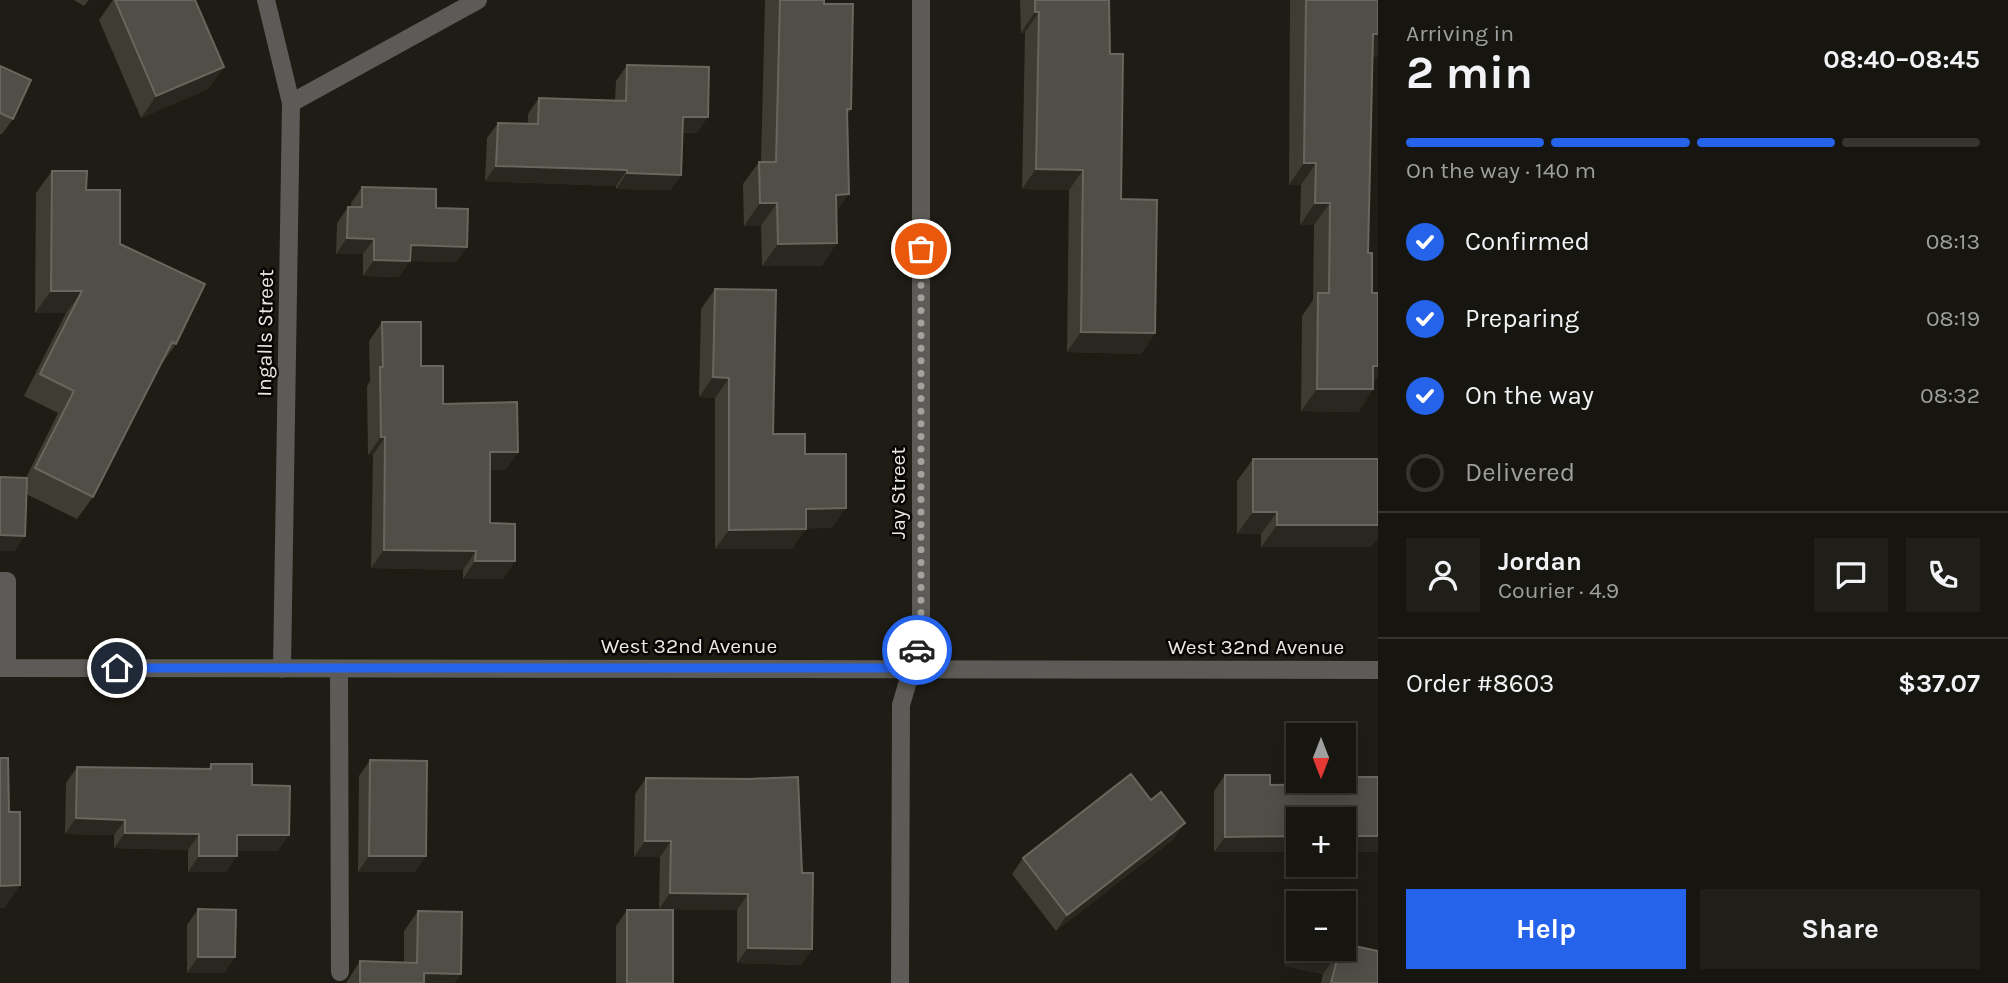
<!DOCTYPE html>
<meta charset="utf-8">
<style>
body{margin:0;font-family:Karla,sans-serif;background:#1f1e18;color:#f1f3f6;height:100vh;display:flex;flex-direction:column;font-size:26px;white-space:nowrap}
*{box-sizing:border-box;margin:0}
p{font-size:23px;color:#9e9f9e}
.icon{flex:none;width:38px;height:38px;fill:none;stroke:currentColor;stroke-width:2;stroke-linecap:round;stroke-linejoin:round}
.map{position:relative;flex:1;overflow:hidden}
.sheet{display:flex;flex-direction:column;background:#16150f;width:630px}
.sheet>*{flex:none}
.needle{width:46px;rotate:180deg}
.fabs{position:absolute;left:1286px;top:723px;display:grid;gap:14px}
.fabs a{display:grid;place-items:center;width:70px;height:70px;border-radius:0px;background:#16150f;box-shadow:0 4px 18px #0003,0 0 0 2px #35342f;font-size:35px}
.pin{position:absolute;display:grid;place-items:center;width:60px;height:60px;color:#fff;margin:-30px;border:4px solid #fff;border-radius:50%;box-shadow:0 2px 7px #0007}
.courier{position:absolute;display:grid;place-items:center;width:70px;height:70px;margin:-35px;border:5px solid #2563eb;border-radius:50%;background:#fff;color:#222;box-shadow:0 2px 9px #0007}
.headline em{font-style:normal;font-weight:700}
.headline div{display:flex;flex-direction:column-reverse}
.headline{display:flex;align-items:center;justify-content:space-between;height:119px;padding:0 28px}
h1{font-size:46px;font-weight:700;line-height:52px}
.bar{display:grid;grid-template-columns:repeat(4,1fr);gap:10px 7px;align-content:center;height:84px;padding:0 28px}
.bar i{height:9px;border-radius:5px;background:#35342f}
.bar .selected{background:#2563eb}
.bar p{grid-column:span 4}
.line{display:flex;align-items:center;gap:18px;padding:0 28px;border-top:2px solid #35342f}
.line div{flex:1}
.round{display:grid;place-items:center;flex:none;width:74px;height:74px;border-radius:0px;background:#1f1e18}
ol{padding:0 28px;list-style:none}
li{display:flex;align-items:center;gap:21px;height:77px}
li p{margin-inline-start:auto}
li .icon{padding:7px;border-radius:50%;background:#2563eb;color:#fff;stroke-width:4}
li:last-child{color:#9e9f9e}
li i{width:38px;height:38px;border:4px solid #35342f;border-radius:50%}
.primary-button{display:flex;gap:14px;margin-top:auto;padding:14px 28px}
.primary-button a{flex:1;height:80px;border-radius:0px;background:#2563eb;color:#fff;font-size:28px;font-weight:700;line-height:80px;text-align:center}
.primary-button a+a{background:#1f1e18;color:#f1f3f6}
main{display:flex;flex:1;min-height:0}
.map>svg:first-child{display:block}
</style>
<main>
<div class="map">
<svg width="1378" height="983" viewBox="0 0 1378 983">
<rect width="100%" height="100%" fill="#1e1c14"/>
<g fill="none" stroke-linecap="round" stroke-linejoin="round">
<path stroke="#5d5b57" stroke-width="18" d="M 266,0 L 291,103 L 282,669
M 291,103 L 478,0
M 0,581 L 7,581 L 7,668
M 0,668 L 1378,670
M 339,669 L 340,972
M 900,983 L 901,705 L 921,637 L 921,0"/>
</g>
<path fill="#3e3c33" d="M 74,0 L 89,0 L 84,6 Z
M 113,0 L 195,0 L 224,67 L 208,89 L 141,118 L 99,20 Z
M 765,0 L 824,0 L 824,4 L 851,109 L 847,114 L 837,211 L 822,266 L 762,266 L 761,226 L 744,226 L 743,184 L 759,162 L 761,162 Z
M 1020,0 L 1109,0 L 1110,54 L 1121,199 L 1155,333 L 1141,354 L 1067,352 L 1069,190 L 1022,189 L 1025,32 L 1021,33 Z
M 1290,0 L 1378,0 L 1378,55 L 1377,57 L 1373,57 L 1368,253 L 1372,293 L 1373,389 L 1358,412 L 1301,411 L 1302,316 L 1313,300 L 1314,225 L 1300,225 L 1301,185 L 1289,185 Z
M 627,65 L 697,133 L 683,133 L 681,175 L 670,190 L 616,189 L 616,186 L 485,181 L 487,138 L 498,123 L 528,124 L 528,114 L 539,98 L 615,100 L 616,81 Z
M 0,66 L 13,119 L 2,134 L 0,134 Z
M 52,171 L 86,190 L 120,244 L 176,344 L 160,366 L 93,497 L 77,519 L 26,494 L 25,536 L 14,551 L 26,478 L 58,413 L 24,396 L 66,313 L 35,313 L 36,193 Z
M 362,187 L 436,208 L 467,247 L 456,262 L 410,261 L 399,277 L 363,276 L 363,254 L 336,254 L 337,223 L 348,207 L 351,207 L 351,203 Z
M 715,289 L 773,434 L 805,454 L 832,528 L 806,528 L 792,549 L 715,549 L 715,398 L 699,397 L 701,309 Z
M 382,322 L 421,366 L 443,404 L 518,452 L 505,470 L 490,470 L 490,523 L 515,561 L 502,579 L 463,579 L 463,570 L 371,568 L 373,455 L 368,455 L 367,386 L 370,381 L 369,341 Z
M 1253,459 L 1378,459 L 1378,537 L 1371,547 L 1261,547 L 1261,534 L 1237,534 L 1237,481 Z
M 370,760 L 415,872 L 358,872 L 359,776 Z
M 211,764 L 252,785 L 278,851 L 237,851 L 226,872 L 188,872 L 188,850 L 114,848 L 114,835 L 65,834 L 66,783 L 77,767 L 208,769 Z
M 1225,775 L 1270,785 L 1340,784 L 1344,780 L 1346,777 L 1378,777 L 1378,852 L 1214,852 L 1214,791 Z
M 646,778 L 802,873 L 812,949 L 801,965 L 737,963 L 737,910 L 659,909 L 660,857 L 634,857 L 635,794 Z
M 1174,839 L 1056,931 L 1012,874 L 1023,858 Z
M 198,909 L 235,957 L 224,973 L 187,973 L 187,925 Z
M 627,910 L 673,983 L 616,983 L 616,926 Z
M 418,911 L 455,983 L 346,983 L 360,961 L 404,962 L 404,931 Z
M 1298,924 L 1298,948 L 1345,944 L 1378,983 L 1321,983 L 1323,974 L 1285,966 L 1292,934 Z"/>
<path fill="#29271f" d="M 1035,12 L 1039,12 L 1025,32 L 1021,33 Z
M 1373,34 L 1378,34 L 1378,55 L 1377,57 L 1358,56 Z
M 224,67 L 208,89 L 141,118 L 156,96 Z
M 683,117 L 708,117 L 697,133 L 672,132 Z
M 1304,163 L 1316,163 L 1301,185 L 1289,185 Z
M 496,166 L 627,170 L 616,186 L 485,181 Z
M 1036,169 L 1083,170 L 1069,190 L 1022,189 Z
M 627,173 L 681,175 L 670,190 L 616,189 Z
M 849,194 L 833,217 L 836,195 Z
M 760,203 L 777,203 L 761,226 L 744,226 Z
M 1315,203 L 1330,203 L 1314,225 L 1300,225 Z
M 347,238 L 374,239 L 363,254 L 336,254 Z
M 837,243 L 822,266 L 762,266 L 778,244 Z
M 411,245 L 467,247 L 456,262 L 410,261 L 399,277 L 363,276 L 374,260 Z
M 51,291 L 82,291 L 66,313 L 35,313 Z
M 1081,332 L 1155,333 L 1141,354 L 1067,352 Z
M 1373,366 L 1378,366 L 1378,377 L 1370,388 Z
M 713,377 L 729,378 L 715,398 L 699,397 Z
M 1317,389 L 1373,389 L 1358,412 L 1301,411 Z
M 381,437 L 385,437 L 373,455 L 368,455 Z
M 490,452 L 518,452 L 505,470 L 478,470 Z
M 846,508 L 832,528 L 792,529 L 806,509 Z
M 1253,512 L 1277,512 L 1261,534 L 1237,534 Z
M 1277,525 L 1378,525 L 1378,537 L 1371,547 L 1261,547 Z
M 806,529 L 792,549 L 715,549 L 729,530 Z
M 0,535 L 25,536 L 14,551 L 0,551 Z
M 384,550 L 476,551 L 463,570 L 371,568 Z
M 475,561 L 515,561 L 502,579 L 463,579 Z
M 76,818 L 125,820 L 114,835 L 65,834 Z
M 1185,823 L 1174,839 L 1056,931 L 1067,915 Z
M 125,833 L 199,834 L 188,850 L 114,848 Z
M 237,835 L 289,835 L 278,851 L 226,851 Z
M 1298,836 L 1298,852 L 1214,852 L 1225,837 Z
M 1344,836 L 1378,836 L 1378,852 L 1344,852 Z
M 645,841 L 671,841 L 660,857 L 634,857 Z
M 199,856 L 237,856 L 226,872 L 188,872 Z
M 369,856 L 426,856 L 415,872 L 358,872 Z
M 20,885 L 5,908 L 0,908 L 0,886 Z
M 670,893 L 748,894 L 737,910 L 659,909 Z
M 1298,946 L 1298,948 L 1323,948 L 1339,952 L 1323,974 L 1285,966 Z
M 748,948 L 812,949 L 801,965 L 737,963 Z
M 198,957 L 235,957 L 224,973 L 187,973 Z
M 424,973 L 461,974 L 455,983 L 417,983 Z"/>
<path fill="#504e46" stroke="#68665e" stroke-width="2" d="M 115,0 L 195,0 L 224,67 L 156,96 Z
M 780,0 L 824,0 L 824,4 L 853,4 L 851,109 L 847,109 L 849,194 L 836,195 L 837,243 L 778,244 L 777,203 L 760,203 L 759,162 L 776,162 Z
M 1035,0 L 1109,0 L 1110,54 L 1123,54 L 1121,199 L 1157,200 L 1155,333 L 1081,332 L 1083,170 L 1036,169 L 1039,12 L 1035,12 Z
M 1306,0 L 1378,0 L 1378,34 L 1373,34 L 1368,253 L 1372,253 L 1372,293 L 1378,293 L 1378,366 L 1373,366 L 1373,389 L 1317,389 L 1318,293 L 1329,293 L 1330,203 L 1315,203 L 1316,163 L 1304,163 Z
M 627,65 L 709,67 L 708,117 L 683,117 L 681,175 L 627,173 L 627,170 L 496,166 L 498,123 L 538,124 L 539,98 L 626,101 Z
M 0,66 L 31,80 L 13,119 L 0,113 Z
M 52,171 L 87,171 L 86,190 L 120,190 L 120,244 L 205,284 L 176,344 L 172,342 L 93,497 L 35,468 L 74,391 L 40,374 L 82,291 L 51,291 Z
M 362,187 L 436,189 L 436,208 L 468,209 L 467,247 L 411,245 L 410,261 L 374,260 L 374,239 L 347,238 L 348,207 L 362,207 Z
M 715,289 L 776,290 L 773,434 L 805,434 L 805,454 L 846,454 L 846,508 L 806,509 L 806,529 L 729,530 L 729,378 L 713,377 Z
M 382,322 L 421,322 L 421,366 L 443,366 L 443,404 L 517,402 L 518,452 L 490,452 L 490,523 L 515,524 L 515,561 L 475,561 L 476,551 L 384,550 L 385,437 L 381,437 L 380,367 L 383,367 Z
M 1253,459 L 1378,459 L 1378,525 L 1277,525 L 1277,512 L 1253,512 Z
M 0,477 L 27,478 L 25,536 L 0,535 Z
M 0,758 L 8,758 L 9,812 L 20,812 L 20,885 L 0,886 Z
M 370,760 L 427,761 L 426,856 L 369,856 Z
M 211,764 L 252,764 L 252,785 L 290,786 L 289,835 L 237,835 L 237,856 L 199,856 L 199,834 L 125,833 L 125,820 L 76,818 L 77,767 L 211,769 Z
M 1131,774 L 1151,800 L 1161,792 L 1185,823 L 1067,915 L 1023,858 Z
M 1225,775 L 1270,775 L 1270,785 L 1346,784 L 1346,777 L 1378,777 L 1378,836 L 1344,836 L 1344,819 L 1298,819 L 1298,836 L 1225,837 Z
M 798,777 L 802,873 L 813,873 L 812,949 L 748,948 L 748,894 L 670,893 L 671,841 L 645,841 L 646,778 L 748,779 Z
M 198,909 L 236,910 L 235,957 L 198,957 Z
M 627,910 L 673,910 L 673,983 L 627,983 Z
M 418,911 L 462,912 L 461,974 L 424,973 L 424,983 L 360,983 L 360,961 L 417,963 Z
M 1344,919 L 1350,921 L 1345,944 L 1378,951 L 1378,983 L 1331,983 L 1339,952 L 1323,948 L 1344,948 Z"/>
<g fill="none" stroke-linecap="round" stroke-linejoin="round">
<path stroke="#a2a19a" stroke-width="7" stroke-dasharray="0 12.6" d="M 917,650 L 921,637 L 921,249"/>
<path stroke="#2563eb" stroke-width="9" d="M 117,668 L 912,668 L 917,650"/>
</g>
<g text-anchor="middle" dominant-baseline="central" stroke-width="5" stroke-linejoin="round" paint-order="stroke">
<g font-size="21" fill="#e9e8e2" stroke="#070604">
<text transform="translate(265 333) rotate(-89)">Ingalls Street</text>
<text transform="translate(898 493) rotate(-90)">Jay Street</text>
<text x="689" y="646">West 32nd Avenue</text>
<text x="1256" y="647">West 32nd Avenue</text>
</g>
</g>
</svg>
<div class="fabs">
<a><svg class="needle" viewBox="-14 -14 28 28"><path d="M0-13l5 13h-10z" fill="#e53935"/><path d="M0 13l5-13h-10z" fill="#9e9f9e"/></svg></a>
<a>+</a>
<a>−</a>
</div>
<div class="pin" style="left:921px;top:249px;background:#ea580c"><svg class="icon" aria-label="bag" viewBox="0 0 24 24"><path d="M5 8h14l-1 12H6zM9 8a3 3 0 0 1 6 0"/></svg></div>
<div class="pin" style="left:117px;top:668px;background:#1f2937"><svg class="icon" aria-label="home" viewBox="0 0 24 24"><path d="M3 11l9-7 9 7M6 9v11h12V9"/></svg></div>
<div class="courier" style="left:917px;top:650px"><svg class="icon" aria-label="car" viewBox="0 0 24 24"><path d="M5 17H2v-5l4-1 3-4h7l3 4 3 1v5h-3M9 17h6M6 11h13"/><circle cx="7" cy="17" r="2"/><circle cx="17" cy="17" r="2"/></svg></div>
</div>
<section class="sheet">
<div class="headline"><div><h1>2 min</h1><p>Arriving in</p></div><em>08:40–08:45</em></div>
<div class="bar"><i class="selected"></i><i class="selected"></i><i class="selected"></i><i></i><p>On the way · 140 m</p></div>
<ol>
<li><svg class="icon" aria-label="check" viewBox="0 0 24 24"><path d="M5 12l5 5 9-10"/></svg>Confirmed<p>08:13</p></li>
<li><svg class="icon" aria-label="check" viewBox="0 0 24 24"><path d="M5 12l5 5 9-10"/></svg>Preparing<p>08:19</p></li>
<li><svg class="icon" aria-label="check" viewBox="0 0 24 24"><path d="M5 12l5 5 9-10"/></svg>On the way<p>08:32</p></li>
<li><i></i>Delivered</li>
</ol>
<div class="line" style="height:126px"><a class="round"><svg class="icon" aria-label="person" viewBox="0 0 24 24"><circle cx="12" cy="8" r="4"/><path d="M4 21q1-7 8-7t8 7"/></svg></a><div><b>Jordan</b><p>Courier · 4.9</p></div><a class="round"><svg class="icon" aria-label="chat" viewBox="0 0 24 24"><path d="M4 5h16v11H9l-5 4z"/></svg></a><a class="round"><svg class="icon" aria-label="phone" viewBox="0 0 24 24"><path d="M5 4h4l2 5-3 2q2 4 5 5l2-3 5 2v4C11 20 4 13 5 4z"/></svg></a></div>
<div class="line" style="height:91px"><div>Order #8603</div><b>$37.07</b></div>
<div class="primary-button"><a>Help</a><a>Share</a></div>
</section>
</main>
